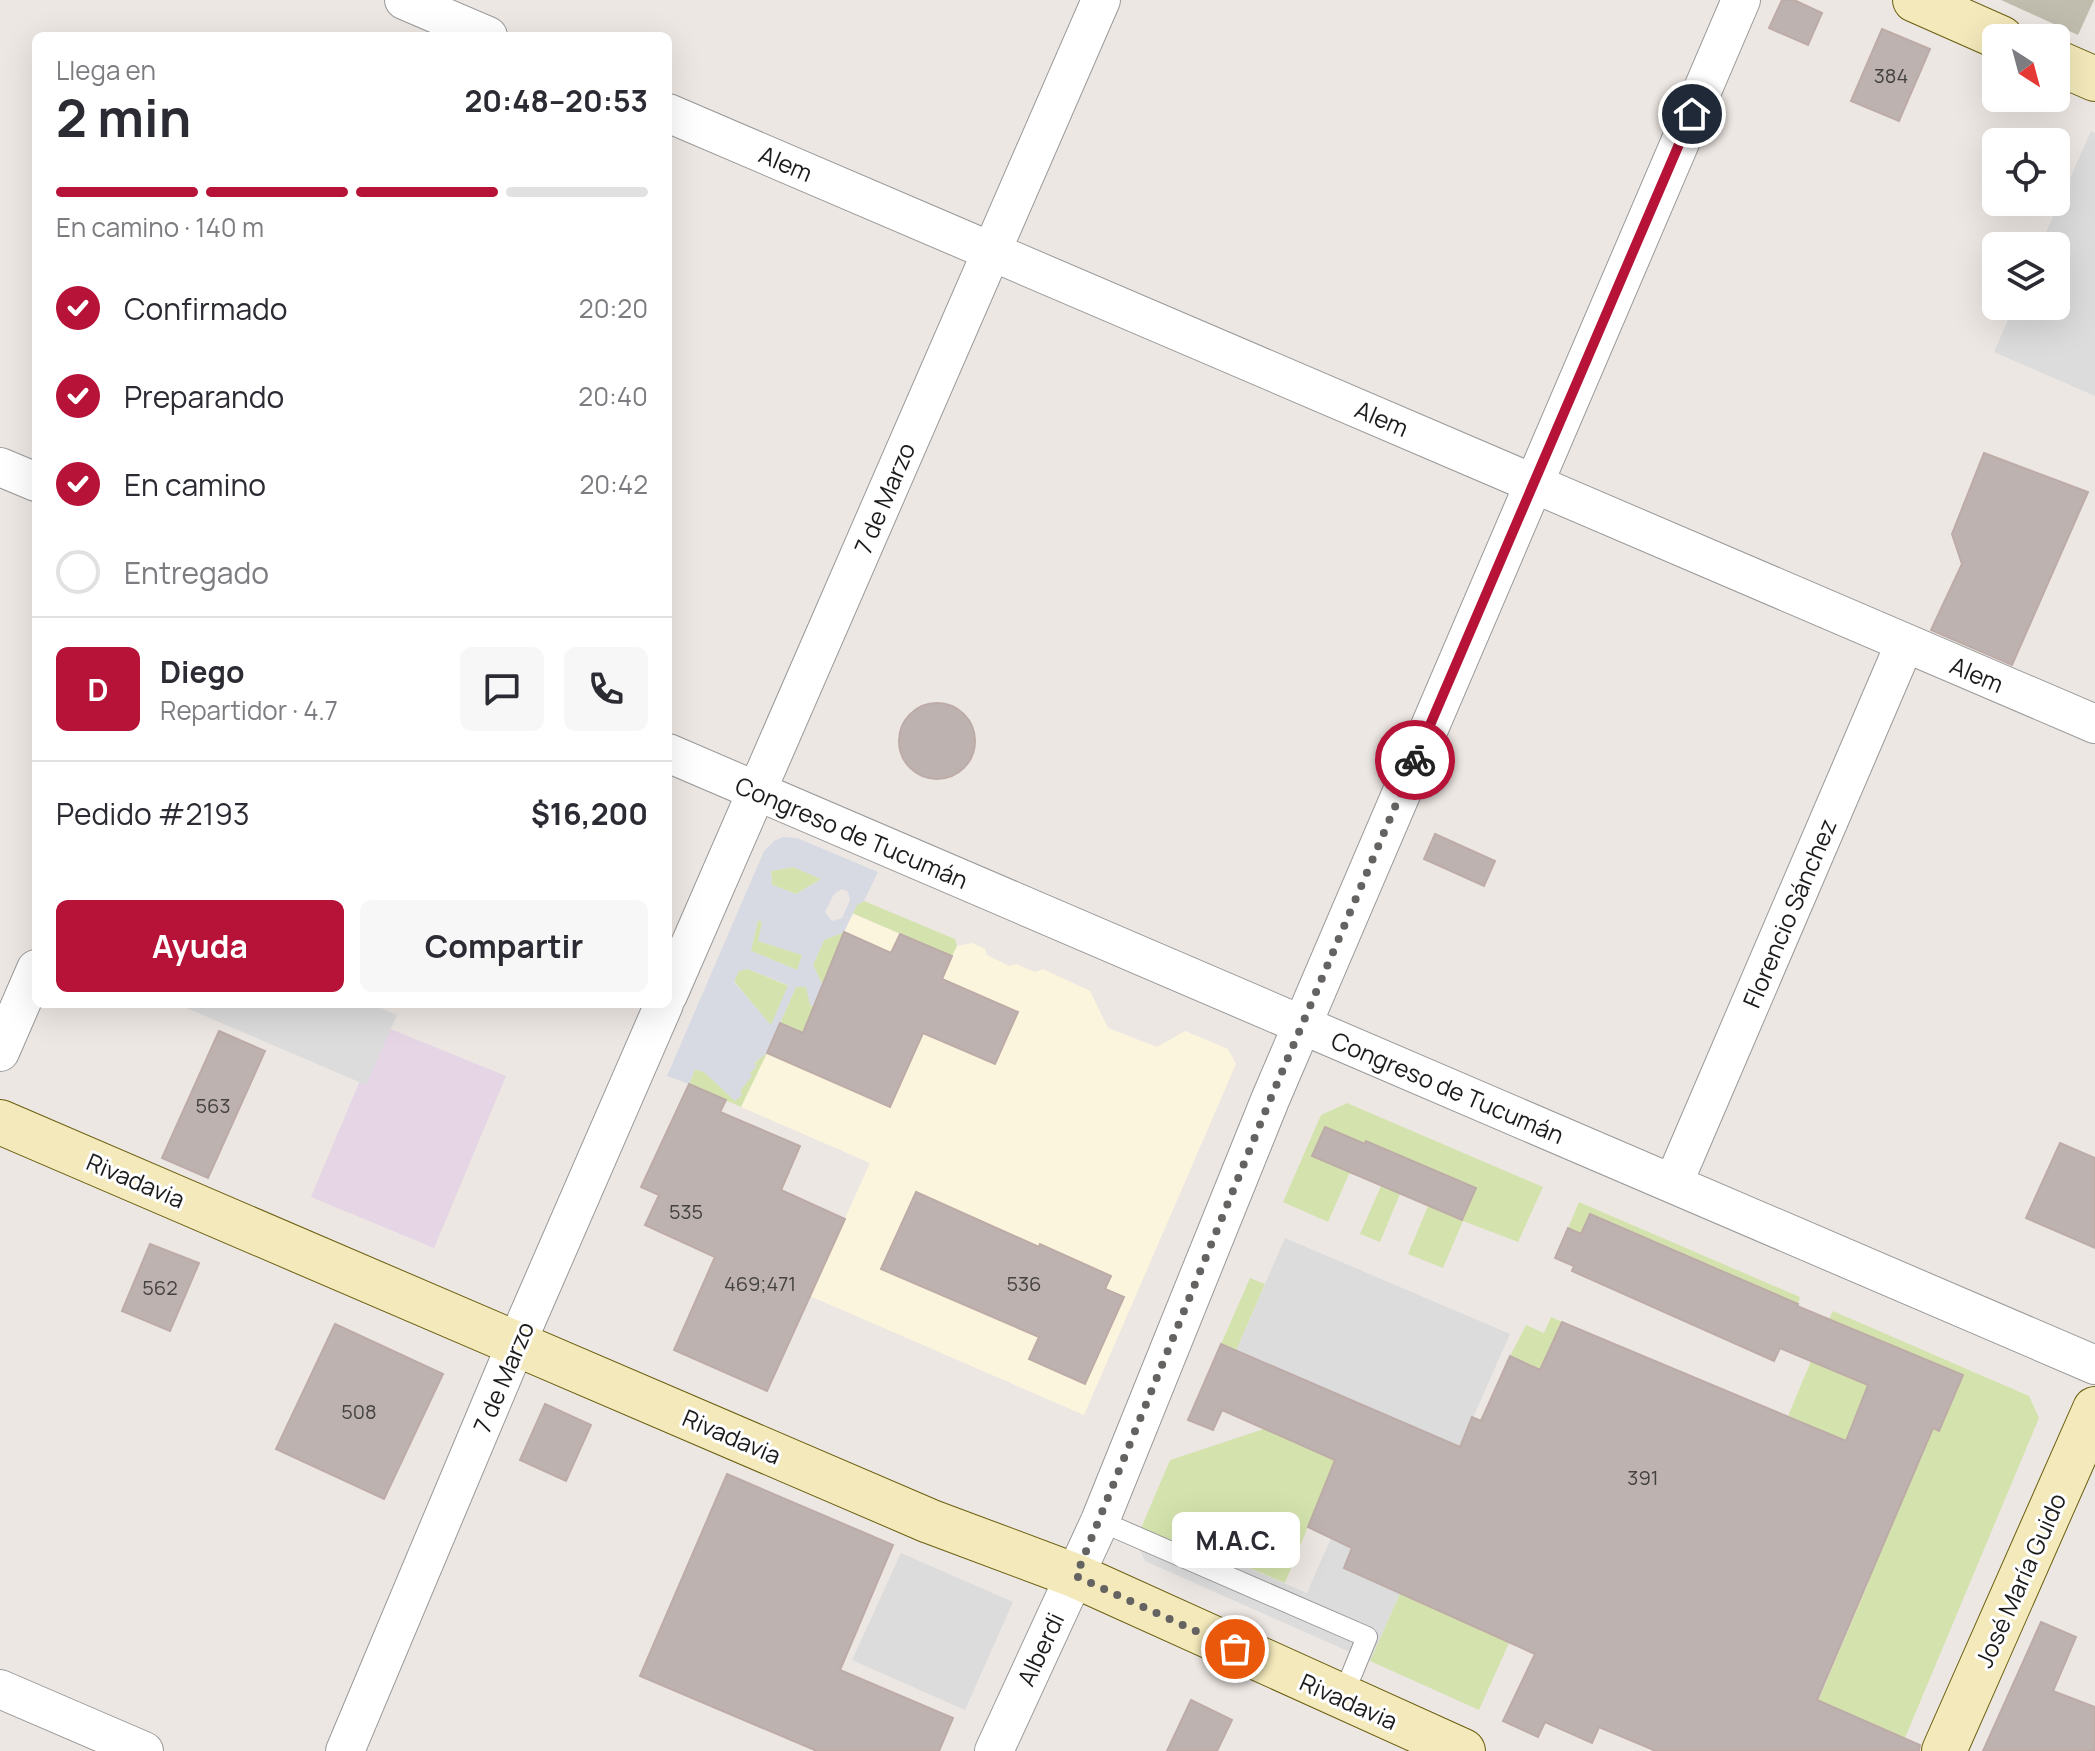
<!DOCTYPE html>
<html lang="es">
<meta charset="utf-8">
<style>
body{margin:0;font-family:Manrope,sans-serif;background:#f7f7f7;color:#2b2b33;height:100vh;display:flex;flex-direction:column;font-size:30px;white-space:nowrap}
*{box-sizing:border-box;margin:0}
p{font-size:26px;color:#7c7c81}
.icon{flex:none;width:44px;height:44px;fill:none;stroke:currentColor;stroke-width:2;stroke-linecap:round;stroke-linejoin:round}
.map{position:relative;flex:1;overflow:hidden}
.drawer{position:absolute;left:32px;top:32px;width:640px;height:976px;display:flex;flex-direction:column;background:#fff;border-radius:12px;box-shadow:0 8px 32px #0002}
.drawer>*{flex:none}
.needle{width:52px;rotate:144deg}
.controls{position:absolute;left:1982px;top:24px;display:grid;gap:16px}
.controls a{display:grid;place-items:center;width:88px;height:88px;border-radius:12px;background:#fff;box-shadow:0 8px 32px #0002;font-size:40px}
.pin{position:absolute;display:grid;place-items:center;width:68px;height:68px;color:#fff;margin:-34px;border:4px solid #fff;border-radius:50%;box-shadow:0 2px 8px #0007}
.courier{position:absolute;display:grid;place-items:center;width:80px;height:80px;margin:-40px;border:6px solid #b71237;border-radius:50%;background:#fff;color:#222;box-shadow:0 2px 10px #0007}
.bubble{position:absolute;height:56px;border-radius:12px;background:#fff;box-shadow:0 8px 32px #0002;font-size:26px;font-weight:700;line-height:56px;text-align:center}
.headline em{font-style:normal;font-weight:700}
.headline div{display:flex;flex-direction:column-reverse}
.headline{display:flex;align-items:center;justify-content:space-between;height:136px;padding:0 24px}
h1{font-size:52px;font-weight:700;line-height:60px}
.bar{display:grid;grid-template-columns:repeat(4,1fr);gap:12px 8px;align-content:center;height:96px;padding:0 24px}
.bar i{height:10px;border-radius:6px;background:#e1e1e2}
.bar .on{background:#b71237}
.bar p{grid-column:span 4}
.line{display:flex;align-items:center;gap:20px;padding:0 24px;border-top:2px solid #e1e1e2}
.line div{flex:1}
.round{display:grid;place-items:center;flex:none;width:84px;height:84px;border-radius:12px;background:#f7f7f7}
ol{padding:0 24px;list-style:none}
li{display:flex;align-items:center;gap:24px;height:88px}
li p{margin-inline-start:auto}
li .icon{padding:8px;border-radius:50%;background:#b71237;color:#fff;stroke-width:4}
li:last-child{color:#7c7c81}
li i{width:44px;height:44px;border:4px solid #e1e1e2;border-radius:50%}
.button{display:flex;gap:16px;margin-top:auto;padding:16px 24px}
.button a{flex:1;height:92px;border-radius:12px;background:#b71237;color:#fff;font-size:32px;font-weight:700;line-height:92px;text-align:center}
.button a+a{background:#f7f7f7;color:#2b2b33}
.map>svg:first-child{display:block}
</style>
<div class="map">
<svg width="2095" height="1751" viewBox="0 0 2095 1751">
<rect width="100%" height="100%" fill="#ede7e3"/>
<path fill="#e5d5e5" d="M 383,1026 L 506,1076 L 434,1248 L 311,1197 Z"/>
<path fill="#fcf5dd" d="M 852,913 L 951,956 L 957,946 L 972,943 L 985,949 L 987,955 L 1009,966 L 1016,964 L 1035,972 L 1043,969 L 1090,991 L 1108,1028 L 1157,1047 L 1185,1031 L 1228,1049 L 1236,1064 L 1084,1415 L 810,1296 L 870,1163 L 741,1107 L 780,1023 L 802,1033 L 812,1012 L 864,1002 L 822,984 Z"/>
<path fill="#c0bdaf" d="M 2001,0 L 2094,0 L 2078,35 Z"/>
<path fill="#d4e3ad" fill-rule="evenodd" d="M 793,867 L 821,879 L 796,894 L 772,885 L 771,871 Z
M 864,901 L 955,939 L 957,946 L 952,956 L 852,913 L 857,904 Z
M 758,920 L 762,922 L 759,941 L 803,955 L 797,970 L 751,951 Z
M 844,932 L 822,984 L 813,965 L 824,940 Z
M 748,969 L 789,986 L 771,1026 L 734,981 L 739,971 Z
M 796,987 L 806,987 L 855,1024 L 812,1012 L 803,1033 L 780,1023 Z
M 768,1051 L 741,1107 L 689,1084 L 695,1069 L 704,1072 L 735,1100 L 754,1064 Z
M 1347,1103 L 1543,1187 L 1518,1242 L 1463,1221 L 1443,1268 L 1408,1254 L 1428,1206 L 1462,1220 L 1475,1188 L 1367,1141 L 1352,1173 L 1349,1174 L 1328,1222 L 1283,1202 L 1321,1115 ZM 1325,1127 L 1354,1140 L 1312,1156 Z
M 1381,1186 L 1400,1194 L 1380,1242 L 1360,1234 Z
M 1579,1202 L 1800,1297 L 1798,1304 L 1591,1215 L 1581,1234 L 1568,1228 Z
M 1250,1278 L 1265,1284 L 1236,1351 L 1221,1344 Z
M 1833,1311 L 2029,1396 L 2039,1418 L 1905,1738 L 1818,1701 L 1870,1579 L 1734,1520 L 1881,1549 L 1915,1471 L 1788,1416 L 1811,1361 L 1868,1385 L 1940,1430 L 1962,1375 L 1829,1319 Z
M 1551,1317 L 1562,1322 L 1542,1365 L 1560,1374 L 1501,1429 L 1480,1420 L 1495,1391 L 1523,1403 L 1537,1369 L 1510,1356 L 1526,1325 L 1544,1333 Z
M 1303,1416 L 1292,1442 L 1335,1460 L 1285,1583 L 1175,1537 L 1170,1547 L 1139,1533 L 1170,1460 Z
M 1400,1593 L 1509,1643 L 1479,1710 L 1370,1661 Z"/>
<path fill="#dcdcdc" d="M 2091,131 L 2095,133 L 2095,396 L 1994,352 L 2014,306 L 2056,306 L 2056,246 L 2040,246 Z
M 177,1004 L 372,1004 L 397,1015 L 366,1085 Z
M 1285,1238 L 1510,1334 L 1460,1447 L 1236,1351 Z
M 1174,1537 L 1307,1593 L 1331,1538 L 1352,1547 L 1344,1568 L 1400,1593 L 1370,1661 L 1145,1561 L 1135,1540 L 1170,1547 Z
M 901,1553 L 1013,1602 L 965,1710 L 852,1660 Z"/>
<path fill="#d7dae2" fill-rule="evenodd" d="M 783,837 L 797,838 L 878,872 L 864,901 L 857,905 L 844,932 L 824,940 L 813,965 L 822,984 L 864,1002 L 855,1024 L 810,1005 L 806,987 L 796,987 L 767,1053 L 754,1063 L 757,1066 L 750,1073 L 752,1076 L 740,1091 L 742,1095 L 735,1101 L 704,1072 L 695,1069 L 689,1084 L 667,1076 L 764,851 L 774,841 ZM 793,867 L 821,879 L 820,880 L 796,894 L 772,885 L 771,871 ZM 842,889 L 848,892 L 850,900 L 842,918 L 832,921 L 825,912 L 834,894 ZM 758,920 L 762,922 L 758,941 L 802,955 L 797,970 L 751,951 ZM 748,969 L 788,985 L 771,1025 L 734,982 L 739,971 Z"/>
<path fill="#bdb2b0" stroke="#bdaba7" stroke-width="2" d="M 1782,0 L 1794,0 L 1822,13 L 1808,45 L 1769,28 Z
M 1882,29 L 1930,49 L 1899,121 L 1851,101 Z
M 1984,453 L 2088,492 L 2012,665 L 1931,630 L 1962,564 L 1952,534 Z
M899 741a38 38 0 1 1 76 0a38 38 0 1 1-76 0Z
M 1435,834 L 1495,861 L 1484,886 L 1424,859 Z
M 844,932 L 891,953 L 900,934 L 952,956 L 942,979 L 1018,1012 L 995,1064 L 923,1033 L 890,1107 L 767,1053 L 780,1023 L 803,1033 Z
M 219,1031 L 265,1051 L 208,1178 L 162,1158 Z
M 689,1084 L 726,1100 L 720,1112 L 800,1146 L 781,1190 L 845,1219 L 767,1391 L 674,1350 L 715,1257 L 645,1225 L 659,1195 L 641,1187 Z
M 1325,1127 L 1365,1144 L 1366,1141 L 1476,1188 L 1462,1220 L 1312,1156 Z
M 2060,1143 L 2095,1158 L 2095,1248 L 2026,1218 Z
M 916,1192 L 1039,1247 L 1040,1244 L 1111,1276 L 1105,1289 L 1124,1297 L 1085,1384 L 1029,1359 L 1039,1337 L 881,1269 Z
M 1590,1214 L 1798,1304 L 1797,1306 L 1963,1375 L 1939,1431 L 1933,1428 L 1817,1700 L 1920,1745 L 1919,1751 L 1656,1751 L 1599,1727 L 1592,1743 L 1545,1722 L 1538,1737 L 1503,1721 L 1535,1654 L 1344,1568 L 1352,1548 L 1308,1527 L 1335,1460 L 1222,1410 L 1213,1430 L 1188,1420 L 1221,1344 L 1460,1447 L 1472,1417 L 1481,1421 L 1510,1356 L 1540,1370 L 1562,1322 L 1846,1441 L 1868,1385 L 1780,1348 L 1774,1361 L 1572,1271 L 1574,1266 L 1555,1258 L 1568,1228 L 1581,1234 Z
M 150,1244 L 199,1263 L 170,1331 L 122,1311 Z
M 335,1324 L 443,1374 L 384,1499 L 276,1449 Z
M 545,1404 L 591,1425 L 566,1481 L 520,1460 Z
M 727,1474 L 893,1545 L 840,1670 L 953,1718 L 939,1751 L 817,1751 L 640,1676 Z
M 2041,1622 L 2076,1637 L 2053,1691 L 2095,1707 L 2095,1751 L 1983,1751 Z
M 1191,1700 L 1232,1720 L 1217,1751 L 1167,1751 Z"/>
<g fill="none" stroke-linecap="round" stroke-linejoin="round">
<defs>
<path id="service" d="M 1100,1521 L 1367,1637 L 1342,1698"/>
<path id="minor" d="M 404,0 L 488,36
M 668,113 L 2095,724
M 0,467 L 36,482
M 668,753 L 2095,1365
M 668,995 L 1101,0
M 0,1052 L 36,969
M 1673,1184 L 1905,643
M 0,1689 L 144,1751
M 345,1751 L 517,1342 L 664,1004
M 994,1751 L 1100,1521 L 1270,1100 L 1741,0"/>
<path id="secondary" d="M 1915,0 L 2001,38
M 2056,62 L 2095,79
M 0,1122 L 929,1521 L 1076,1576 L 1463,1751
M 1944,1751 L 2095,1409"/>
</defs>
<use href="#service" stroke="#999" stroke-width="22"/>
<use href="#minor" stroke="#999" stroke-width="40"/>
<use href="#secondary" stroke="#695e0e" stroke-width="46"/>
<use href="#service" stroke="#fff" stroke-width="20"/>
<use href="#minor" stroke="#fff" stroke-width="38"/>
<use href="#secondary" stroke="#f3e9bb" stroke-width="44"/>
</g>
<g fill="none" stroke-linecap="round" stroke-linejoin="round">
<path stroke="#656362" stroke-width="8" stroke-dasharray="0 14.4" d="M 1235,1649 L 1076,1576 L 1270,1100 L 1415,760"/>
<path stroke="#b71237" stroke-width="10" d="M 1415,760 L 1692,114"/>
</g>
<g text-anchor="middle" dominant-baseline="central" stroke-width="6" stroke-linejoin="round" paint-order="stroke">
<g font-size="20" fill="#444241">
<text x="1891" y="75">384</text>
<text x="213" y="1105">563</text>
<text x="686" y="1211">535</text>
<text x="760" y="1283">469;471</text>
<text x="1024" y="1283">536</text>
<text x="160" y="1287">562</text>
<text x="359" y="1411">508</text>
<text x="1643" y="1477">391</text>
</g>
<g font-size="24" fill="#1c1c1c" stroke="#fff">
<text transform="translate(786 163) rotate(23)">Alem</text>
<text transform="translate(1382 418) rotate(23)">Alem</text>
<text transform="translate(884 498) rotate(-67)">7 de Marzo</text>
<text transform="translate(1977 674) rotate(23)">Alem</text>
<text transform="translate(852 832) rotate(23)">Congreso de Tucumán</text>
<text transform="translate(1789 913) rotate(-67)">Florencio Sánchez</text>
<text transform="translate(1448 1087) rotate(23)">Congreso de Tucumán</text>
<text transform="translate(136 1180) rotate(23)">Rivadavia</text>
<text transform="translate(503 1377) rotate(-67)">7 de Marzo</text>
<text transform="translate(732 1436) rotate(23)">Rivadavia</text>
<text transform="translate(2020 1580) rotate(-66)">José María Guido</text>
<text transform="translate(1040 1649) rotate(-65)">Alberdi</text>
<text transform="translate(1349 1701) rotate(24)">Rivadavia</text>
</g>
</g>
</svg>
<div class="controls">
<a><svg class="needle" viewBox="-14 -14 28 28"><path d="M0-13l5 13h-10z" fill="#e53935"/><path d="M0 13l5-13h-10z" fill="#7c7c81"/></svg></a>
<a><svg class="icon" aria-label="locate" viewBox="0 0 24 24"><circle cx="12" cy="12" r="6"/><path d="M12 2v4M12 18v4M2 12h4M18 12h4"/></svg></a>
<a><svg class="icon" aria-label="layers" viewBox="0 0 24 24"><path d="M12 4l9 5-9 5-9-5zM3 14l9 5 9-5"/></svg></a>
</div>
<div class="pin" style="left:1235px;top:1649px;background:#ea580c"><svg class="icon" aria-label="bag" viewBox="0 0 24 24"><path d="M5 8h14l-1 12H6zM9 8a3 3 0 0 1 6 0"/></svg></div>
<div class="pin" style="left:1692px;top:114px;background:#1f2937"><svg class="icon" aria-label="home" viewBox="0 0 24 24"><path d="M3 11l9-7 9 7M6 9v11h12V9"/></svg></div>
<div class="courier" style="left:1415px;top:760px"><svg class="icon" aria-label="bike" viewBox="0 0 24 24"><circle cx="6" cy="16" r="4"/><circle cx="18" cy="16" r="4"/><path d="M6 16l4-8h5l3 8M10 8l3 8H6M13 5h3"/></svg></div>
<div class="bubble" style="left:1172px;top:1512px;width:128px">M.A.C.</div>
<section class="drawer">
<div class="headline"><div><h1>2 min</h1><p>Llega en</p></div><em>20:48–20:53</em></div>
<div class="bar"><i class="on"></i><i class="on"></i><i class="on"></i><i></i><p>En camino · 140 m</p></div>
<ol>
<li><svg class="icon" aria-label="check" viewBox="0 0 24 24"><path d="M5 12l5 5 9-10"/></svg>Confirmado<p>20:20</p></li>
<li><svg class="icon" aria-label="check" viewBox="0 0 24 24"><path d="M5 12l5 5 9-10"/></svg>Preparando<p>20:40</p></li>
<li><svg class="icon" aria-label="check" viewBox="0 0 24 24"><path d="M5 12l5 5 9-10"/></svg>En camino<p>20:42</p></li>
<li><i></i>Entregado</li>
</ol>
<div class="line" style="height:144px"><b class="round" style="background:#b71237;color:#fff">D</b><div><b>Diego</b><p>Repartidor · 4.7</p></div><a class="round"><svg class="icon" aria-label="chat" viewBox="0 0 24 24"><path d="M4 5h16v11H9l-5 4z"/></svg></a><a class="round"><svg class="icon" aria-label="phone" viewBox="0 0 24 24"><path d="M5 4h4l2 5-3 2q2 4 5 5l2-3 5 2v4C11 20 4 13 5 4z"/></svg></a></div>
<div class="line" style="height:104px"><div>Pedido #2193</div><b>$16,200</b></div>
<div class="button"><a>Ayuda</a><a>Compartir</a></div>
</section>
</div>
